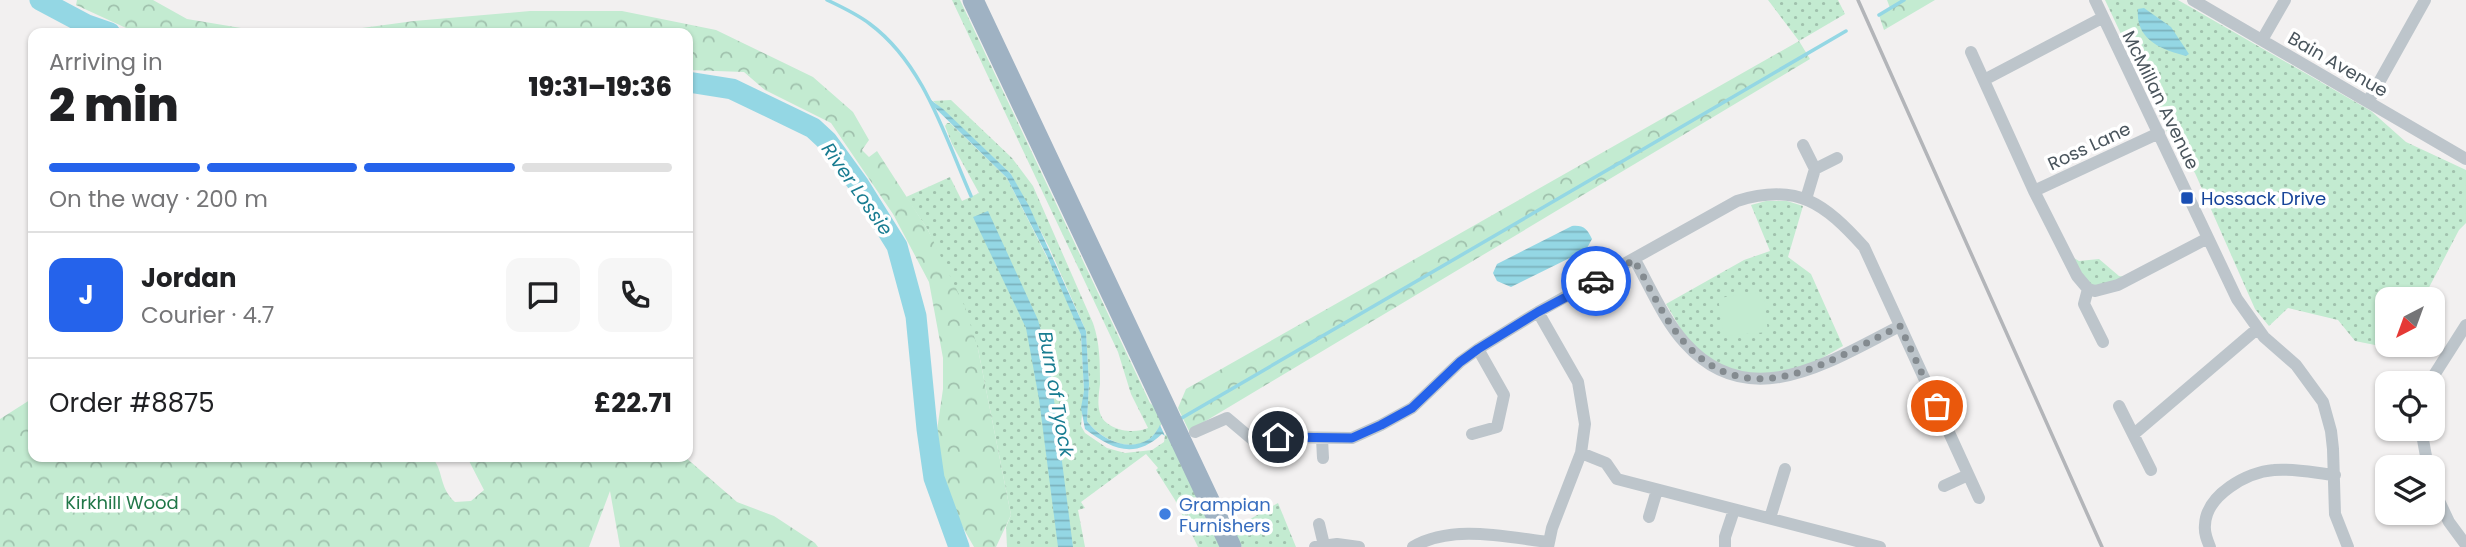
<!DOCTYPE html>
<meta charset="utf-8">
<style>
body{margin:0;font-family:Poppins,sans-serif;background:#f6f6f6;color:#202124;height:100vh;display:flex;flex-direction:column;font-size:26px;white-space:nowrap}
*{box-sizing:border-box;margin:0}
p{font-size:23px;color:#757577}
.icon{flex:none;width:38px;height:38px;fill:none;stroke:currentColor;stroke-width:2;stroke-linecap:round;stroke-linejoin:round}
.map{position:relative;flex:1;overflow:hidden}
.side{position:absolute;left:28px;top:28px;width:665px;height:434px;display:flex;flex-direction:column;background:#fff;border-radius:14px;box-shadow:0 2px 5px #0004}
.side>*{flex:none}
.needle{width:46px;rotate:221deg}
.controls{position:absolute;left:2375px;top:287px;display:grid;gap:14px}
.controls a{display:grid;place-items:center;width:70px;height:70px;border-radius:14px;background:#fff;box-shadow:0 2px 5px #0004;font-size:35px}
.pin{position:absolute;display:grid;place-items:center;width:60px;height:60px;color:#fff;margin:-30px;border:4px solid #fff;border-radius:50%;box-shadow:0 2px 7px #0007}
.courier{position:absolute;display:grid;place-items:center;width:70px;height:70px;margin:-35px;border:5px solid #2563eb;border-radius:50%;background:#fff;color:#222;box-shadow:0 2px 9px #0007}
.headline em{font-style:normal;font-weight:800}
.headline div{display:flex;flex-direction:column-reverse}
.headline{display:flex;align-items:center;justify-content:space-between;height:119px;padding:0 21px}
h1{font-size:46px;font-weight:800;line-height:52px}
.bar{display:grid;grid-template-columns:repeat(4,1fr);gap:10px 7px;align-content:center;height:84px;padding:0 21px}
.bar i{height:9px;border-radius:5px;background:#e0e0e0}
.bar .current{background:#2563eb}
.bar p{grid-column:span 4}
.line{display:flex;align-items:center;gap:18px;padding:0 21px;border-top:2px solid #e0e0e0}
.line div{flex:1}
.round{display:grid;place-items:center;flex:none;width:74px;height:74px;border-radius:14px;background:#f6f6f6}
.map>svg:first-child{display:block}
</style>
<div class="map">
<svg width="2466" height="547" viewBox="0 0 2466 547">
<defs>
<pattern id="grass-dots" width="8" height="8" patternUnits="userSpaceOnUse" patternTransform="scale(1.75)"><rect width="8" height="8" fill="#c3ebd1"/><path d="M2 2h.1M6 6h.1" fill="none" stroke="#a0c1ad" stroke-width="1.8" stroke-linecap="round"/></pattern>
<pattern id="forest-crowns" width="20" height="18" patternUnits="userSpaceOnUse" patternTransform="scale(1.75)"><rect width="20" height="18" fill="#c3ebd1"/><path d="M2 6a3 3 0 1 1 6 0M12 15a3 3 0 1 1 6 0" fill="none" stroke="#a0c1ad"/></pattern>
<pattern id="water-rules" width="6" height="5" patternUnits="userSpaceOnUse" patternTransform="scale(1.75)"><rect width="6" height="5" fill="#94d7e4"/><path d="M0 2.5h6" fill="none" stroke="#7bb1bc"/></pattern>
</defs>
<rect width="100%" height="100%" fill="#f2f0f0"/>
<path fill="url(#grass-dots)" d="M 952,0 L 960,0 L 1150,403 L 1159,411 L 1165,422 C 1158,426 1157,432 1151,438 C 1131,454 1100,439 1087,421 L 1089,384 L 1086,331 L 1049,247 L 1011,174 L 933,101 L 951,100 L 1012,158 L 1033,186 L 1093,323 C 1100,343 1100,363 1100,384 C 1099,393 1097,404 1100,413 C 1105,430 1133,435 1148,428 L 1131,394 L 1118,352 Z
M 1768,0 L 1838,0 L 1845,14 L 1799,41 Z
M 2105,0 L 2178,0 L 2371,111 L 2406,142 L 2466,170 L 2466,223 L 2459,230 L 2423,299 L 2387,299 L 2387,344 L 2375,345 L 2355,341 L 2338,320 L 2288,308 L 2269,326 L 2255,309 L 2195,173 L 2170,138 Z
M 947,123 L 950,123 L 1007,178 L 1062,287 L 1081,335 L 1084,391 L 1081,426 L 1085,433 L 1107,448 L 1125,453 L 1152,450 L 1164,442 L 1165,435 L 1170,433 L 1223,547 L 1198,547 L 1175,500 L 1156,470 L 1158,468 L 1146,454 L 1081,502 L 1085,508 L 1078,510 L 1085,547 L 1007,547 L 1006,527 L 1011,515 L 978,349 L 928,230 L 906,197 L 950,177 L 962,201 L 979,193 L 952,144 L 945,126 Z
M 1766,201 L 1787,201 L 1803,206 L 1788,257 L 1811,274 L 1843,346 C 1824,357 1800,372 1778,374 C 1744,378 1707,365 1686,337 C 1679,327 1673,315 1666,304 L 1744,260 L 1770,251 L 1751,205 Z
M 2064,252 L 2079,261 L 2099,259 L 2119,276 L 2134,278 L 2095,291 Z
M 1278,503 L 1296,547 L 1242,547 L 1233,529 Z"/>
<path fill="url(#forest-crowns)" d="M 77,0 L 153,0 L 187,19 L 271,33 L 137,33 L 76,5 Z
M 1887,0 L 1935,0 L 1884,30 L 1879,15 L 1890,8 Z
M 530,11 L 622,11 L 716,30 L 813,77 L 853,112 L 869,140 L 862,150 L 869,157 L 877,151 L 928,230 L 965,307 L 978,349 L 1011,515 L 996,547 L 974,547 L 950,505 L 935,444 L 943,389 L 943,358 L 929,282 L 893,214 L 831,123 L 765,90 L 744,72 L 688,70 L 688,33 L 325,33 L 414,21 Z
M 1799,41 L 1810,59 L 1189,431 L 1178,408 L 1186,389 Z
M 33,398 L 33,457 L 431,457 C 444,468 438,487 455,502 L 471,501 L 484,490 L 467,457 L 685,457 L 737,502 L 774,516 L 815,543 L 818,547 L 620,547 L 610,491 L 589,547 L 0,547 L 0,419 Z"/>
<path fill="#c3ebd1" d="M 1763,292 L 1768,332 L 1724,336 L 1718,298 Z"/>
<path fill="url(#water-rules)" d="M 2144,8 L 2171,27 L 2189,54 L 2186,56 C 2162,50 2135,40 2138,9 Z
M 928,98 L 943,109 L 1011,174 L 1029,206 L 1086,331 L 1089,384 L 1087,421 C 1100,439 1129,453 1149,439 C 1154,436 1157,430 1160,425 L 1165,436 L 1162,434 C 1134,460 1112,449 1085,429 L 1081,408 L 1084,391 L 1081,335 L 1047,256 L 1007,178 L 931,104 Z
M 988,211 L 1038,320 L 1049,361 L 1073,547 L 1058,547 L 1039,399 L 1026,328 L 973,217 Z
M 1572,226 C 1584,225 1587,229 1592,239 L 1586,250 L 1511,287 L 1497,281 L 1493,273 L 1497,264 Z"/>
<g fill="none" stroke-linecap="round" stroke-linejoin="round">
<path stroke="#94d7e4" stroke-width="3.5" d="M 827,0 C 842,7 857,14 870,24 C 924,64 945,137 971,196
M 1879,15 L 1904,0
M 1180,419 L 1846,31"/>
<path stroke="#94d7e4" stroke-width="21" d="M 40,0 L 87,25 L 110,33
M 688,82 L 732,89 L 813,128 L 827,141 L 859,185 L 897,246 L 916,316 L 927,429 L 934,478 L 959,547"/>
<path stroke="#bdc5cb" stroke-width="12" d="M 2095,0 L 2237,299 L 2264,337 L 2296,365 L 2323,402 L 2331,431 L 2333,449 L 2335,514 L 2348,547
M 2193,0 L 2466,159
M 2262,40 L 2285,0
M 1971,52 L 2034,191 L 2077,276 L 2088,289 L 2095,291 L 2118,285 L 2208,238
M 1984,80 L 2102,18
M 2368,102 L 2425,0
M 1803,145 L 1815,169
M 2034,191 L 2159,133
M 1806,199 L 1815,169 L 1837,158
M 1635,260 C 1650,287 1664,320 1685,343 C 1750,416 1832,360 1900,326
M 2088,289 L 2084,304 L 2103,342
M 1538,312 L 1578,382 L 1585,424 L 1581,453 L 1552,528 L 1548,547
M 2429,383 L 2466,325
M 2119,406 L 2151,470
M 2421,429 L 2428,467
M 1195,432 L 1227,418 L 1259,445 L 1278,437 L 1352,438 L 1381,425 L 1412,408 L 1460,362 L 1478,349 L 1538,312 L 1737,201 C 1798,182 1825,204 1864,247 L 1979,498
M 1472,434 L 1497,427 L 1504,395 L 1478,349
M 2134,434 L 2257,329
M 1322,439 L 1323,458
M 1581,453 L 1606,463 L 1617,479 L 1880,547
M 1944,486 L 1968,475
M 2432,486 L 2449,522 L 2466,545
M 1649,517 L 1657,490
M 1770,518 L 1785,469
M 1319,524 L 1324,545
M 1315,547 L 1337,544 L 1359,547
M 1413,547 C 1451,524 1506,537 1548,542
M 1725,547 L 1725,537 L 1734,510
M 2210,547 C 2207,540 2204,533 2205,525 C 2206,495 2247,472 2274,470 C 2294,468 2315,473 2335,475"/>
<path stroke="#9fb2c3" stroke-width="21" d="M 973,0 L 1231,547"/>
<path stroke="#b3b5b9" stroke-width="3.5" d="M 1858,0 L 2102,547"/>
</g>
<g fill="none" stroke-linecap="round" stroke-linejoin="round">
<path stroke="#848b90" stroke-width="7" stroke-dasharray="0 12.6" d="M 1596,281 L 1634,260 C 1650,287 1664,320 1685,343 C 1750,416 1831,360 1900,326 L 1937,406"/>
<path stroke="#2563eb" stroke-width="9" d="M 1278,437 L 1352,438 L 1381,425 L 1412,408 L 1460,362 L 1478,349 L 1538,312 L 1596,281"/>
</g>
<rect fill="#1a4fb4" stroke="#fff" stroke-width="2.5" x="2180" y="191" width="14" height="14" rx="3.5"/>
<circle fill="#3f7fe0" stroke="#fff" stroke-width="2.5" cx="1165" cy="514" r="7"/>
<g text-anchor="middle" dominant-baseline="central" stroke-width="7" stroke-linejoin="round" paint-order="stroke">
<g font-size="18" fill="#49545c" stroke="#fff">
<text transform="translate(2338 64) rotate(30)">Bain Avenue</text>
<text transform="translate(2161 100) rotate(64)">McMillan Avenue</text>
<text transform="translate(2089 146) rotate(-25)">Ross Lane</text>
</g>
<g font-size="18" fill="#164399" stroke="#fff" text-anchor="start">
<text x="2201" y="198">Hossack Drive</text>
</g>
<g font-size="18" fill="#207748" stroke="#fff">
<text x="122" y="502">Kirkhill Wood</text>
</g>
<g font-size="18" fill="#366cbe" stroke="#fff" text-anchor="start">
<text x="1179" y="504">Grampian<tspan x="1179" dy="21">Furnishers</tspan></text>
</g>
<g font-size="19" font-style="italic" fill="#187c91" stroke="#fff">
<text transform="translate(857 189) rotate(55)">River Lossie</text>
<text transform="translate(1056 394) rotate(80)">Burn of Tyock</text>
</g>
</g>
</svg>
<div class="controls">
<a><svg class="needle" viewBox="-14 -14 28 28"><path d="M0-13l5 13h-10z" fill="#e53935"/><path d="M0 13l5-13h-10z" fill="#757577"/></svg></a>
<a><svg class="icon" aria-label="locate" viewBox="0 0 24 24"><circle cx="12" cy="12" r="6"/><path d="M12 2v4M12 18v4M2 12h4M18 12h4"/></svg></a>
<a><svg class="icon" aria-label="layers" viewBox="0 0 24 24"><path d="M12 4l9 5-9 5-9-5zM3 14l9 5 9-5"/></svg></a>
</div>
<div class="pin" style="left:1937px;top:406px;background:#ea580c"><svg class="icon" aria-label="bag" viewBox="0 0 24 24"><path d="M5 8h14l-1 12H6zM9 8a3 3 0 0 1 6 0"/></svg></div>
<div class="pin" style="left:1278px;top:437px;background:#1f2937"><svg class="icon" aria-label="home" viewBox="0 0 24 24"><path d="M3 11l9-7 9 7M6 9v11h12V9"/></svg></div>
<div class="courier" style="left:1596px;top:281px"><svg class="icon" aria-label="car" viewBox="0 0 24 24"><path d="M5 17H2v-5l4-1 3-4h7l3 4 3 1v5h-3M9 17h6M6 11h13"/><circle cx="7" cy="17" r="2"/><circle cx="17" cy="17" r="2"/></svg></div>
<section class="side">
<div class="headline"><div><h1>2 min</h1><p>Arriving in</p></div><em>19:31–19:36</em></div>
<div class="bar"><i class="current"></i><i class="current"></i><i class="current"></i><i></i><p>On the way · 200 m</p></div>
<div class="line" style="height:126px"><b class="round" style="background:#2563eb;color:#fff">J</b><div><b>Jordan</b><p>Courier · 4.7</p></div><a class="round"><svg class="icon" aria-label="chat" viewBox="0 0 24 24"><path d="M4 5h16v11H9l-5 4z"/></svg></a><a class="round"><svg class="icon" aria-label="phone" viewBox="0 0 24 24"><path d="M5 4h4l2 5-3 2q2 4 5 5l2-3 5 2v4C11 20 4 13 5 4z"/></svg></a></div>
<div class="line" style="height:91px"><div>Order #8875</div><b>£22.71</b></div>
</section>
</div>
